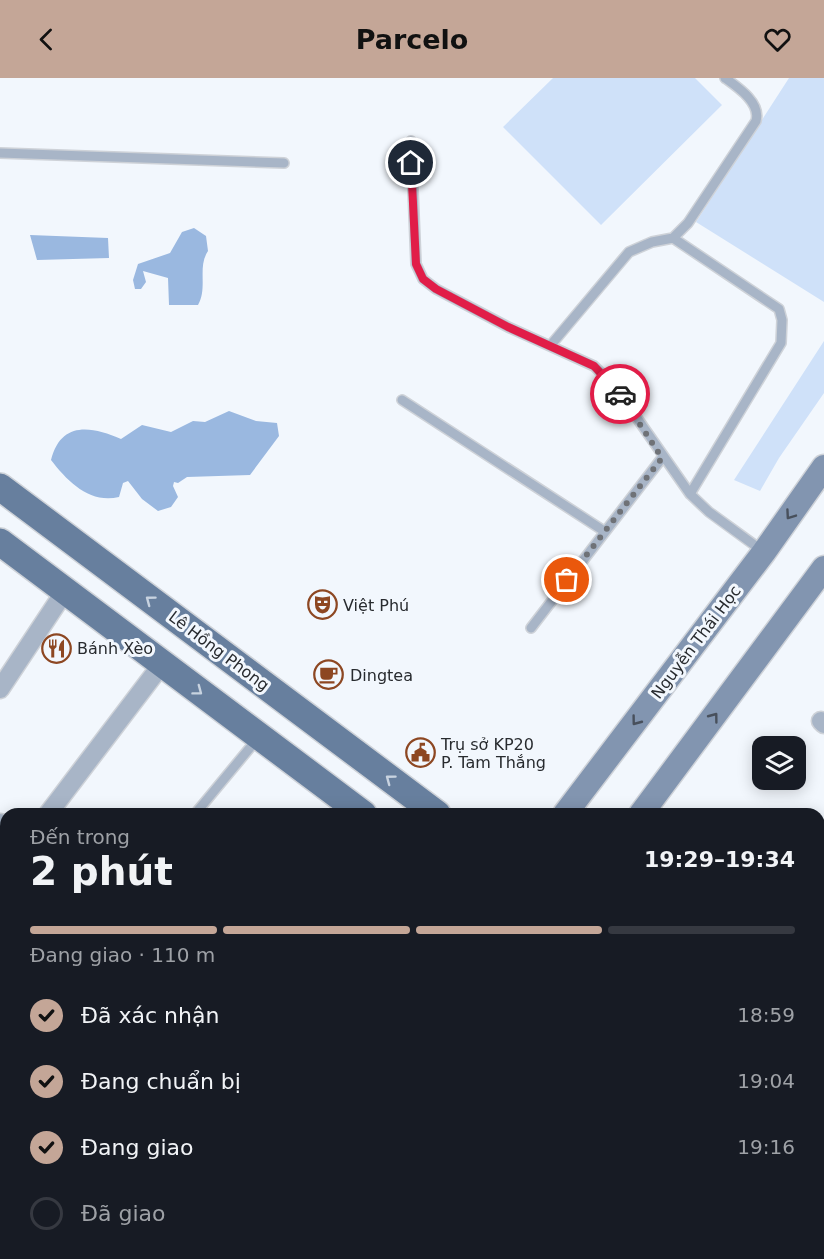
<!DOCTYPE html>
<html lang="vi">
<meta charset="utf-8">
<style>
body{margin:0;font-family:"DejaVu Sans",sans-serif;background:#20242c;color:#f1f3f6;height:100vh;display:flex;flex-direction:column;font-size:22px;white-space:nowrap}
*{box-sizing:border-box;margin:0}
p{font-size:20px;color:#9ea1a6}
.icon{flex:none;width:33px;height:33px;fill:none;stroke:currentColor;stroke-width:2;stroke-linecap:round;stroke-linejoin:round}
.map{position:relative;flex:1;overflow:hidden}
.sheet{position:absolute;left:0px;top:730px;width:825px;height:452px;display:flex;flex-direction:column;background:#171b24;border-radius:18px 18px 0 0;box-shadow:0 3px 15px #0003}
.sheet>*{flex:none}
.controls{position:absolute;left:752px;top:658px;display:grid;gap:12px}
.controls a{display:grid;place-items:center;width:54px;height:54px;border-radius:12px;background:#171b24;box-shadow:0 3px 15px #0003;font-size:30px}
.pin{position:absolute;display:grid;place-items:center;width:51px;height:51px;color:#fff;margin:-26px;border:3px solid #fff;border-radius:50%;box-shadow:0 2px 6px #0007}
.courier{position:absolute;display:grid;place-items:center;width:60px;height:60px;margin:-30px;border:4px solid #e11d48;border-radius:50%;background:#fff;color:#222;box-shadow:0 2px 8px #0007}
.head em{font-style:normal;font-weight:700}
.head div{display:flex;flex-direction:column-reverse}
.head{display:flex;align-items:center;justify-content:space-between;height:102px;padding:0 30px}
h1{font-size:39px;font-weight:700;line-height:45px}
.bar{display:grid;grid-template-columns:repeat(4,1fr);gap:9px 6px;align-content:center;height:72px;padding:0 30px}
.bar i{height:8px;border-radius:4px;background:#363941}
.bar .on{background:#c4a697}
.bar p{grid-column:span 4}
ol{padding:0 30px;list-style:none}
li{display:flex;align-items:center;gap:18px;height:66px}
li p{margin-inline-start:auto}
li .icon{padding:6px;border-radius:50%;background:#c4a697;color:#111;stroke-width:4}
li:last-child{color:#9ea1a6}
li i{width:33px;height:33px;border:3px solid #363941;border-radius:50%}
header{display:flex;justify-content:space-between;align-items:center;height:78px;padding:0 30px;background:#c4a697;color:#111;font-size:27px;font-weight:700}
.map>svg:first-child{display:block}
</style>
<header><svg class="icon" aria-label="back" viewBox="0 0 24 24"><path d="M15 5l-7 7 7 7"/></svg>Parcelo<svg class="icon" aria-label="heart" viewBox="0 0 24 24"><path d="M12 20l-8-8c-3-5 5-10 8-4 3-6 11-1 8 4z"/></svg></header>
<div class="map">
<svg width="824" height="1181" viewBox="0 0 824 1181">
<rect width="100%" height="100%" fill="#f2f7fd"/>
<path fill="#cfe1f9" d="M 553,0 L 695,0 L 722,27 L 601,147 L 503,49 Z
M 789,0 L 824,0 L 824,224 L 696,144 Z
M 824,263 L 824,315 L 779,380 L 760,413 L 734,402 Z"/>
<path fill="#9ab8e0" d="M 194,150 L 206,158 L 208,173 C 197,189 208,210 198,227 L 169,227 L 168,200 L 143,193 L 146,204 L 141,211 L 135,211 L 133,202 L 138,186 L 170,175 L 182,154 Z
M 30,157 L 108,160 L 109,180 L 37,182 Z
M 229,333 L 256,343 L 277,345 L 279,358 L 250,397 L 187,399 L 178,405 L 174,404 L 173,408 L 178,419 L 171,429 L 158,433 L 142,421 L 128,403 L 123,405 L 119,419 C 90,426 68,404 51,382 C 61,343 91,348 121,361 L 142,347 L 171,354 L 193,343 L 205,344 Z"/>
<g fill="none" stroke-linecap="round" stroke-linejoin="round">
<defs>
<path id="lane" d="M 411,63 L 416,186 L 423,201 L 436,211 L 508,249 L 594,288 L 614,307 L 690,416 L 709,434 L 764,474
M 0,75 L 284,85
M 673,160 L 779,231 L 782,242 L 781,265 L 690,416
M 550,268 L 629,174 L 652,164 L 673,160 L 688,145 L 756,43 C 761,25 739,10 725,0
M 402,322 L 604,453
M 531,550 L 662,380
M 195,736 L 258,660"/>
<path id="street" d="M 0,611 L 65,513
M 821,643 L 824,646
M 48,736 L 162,586
M 0,745 L 6,750
M 0,799 L 6,791
M 819,816 L 824,819
M 0,954 L 6,959
M 211,1176 L 211,1181
M 715,1181 L 716,1176"/>
<path id="secondary" d="M 565,736 L 764,474 L 824,389
M 641,736 L 824,490
M 459,1181 L 460,1176"/>
<path id="primary" d="M 0,409 L 437,736
M 0,464 L 363,736
M 819,1021 L 824,1025
M 819,1079 L 824,1083"/>
</defs>
<use href="#lane" stroke="#ced2d8" stroke-width="12"/>
<use href="#street" stroke="#ced2d8" stroke-width="21"/>
<use href="#secondary" stroke="#ced2d8" stroke-width="27"/>
<use href="#primary" stroke="#ced2d8" stroke-width="30"/>
<use href="#lane" stroke="#a8b5c7" stroke-width="9"/>
<use href="#street" stroke="#a8b5c7" stroke-width="18"/>
<use href="#secondary" stroke="#8295b0" stroke-width="24"/>
<use href="#primary" stroke="#677f9e" stroke-width="27"/>
</g>
<defs><path id="oneway-chevron" d="M-2-3.5L2.5 0L-2 3.5" fill="none" stroke-width="1.6" stroke-linecap="round" stroke-linejoin="round" transform="scale(1.5)"/></defs>
<g stroke="#48505c">
<use href="#oneway-chevron" transform="translate(790 437) rotate(125)"/>
<use href="#oneway-chevron" transform="translate(714 639) rotate(-53)"/>
<use href="#oneway-chevron" transform="translate(636 643) rotate(127)"/>
</g>
<g stroke="#c8d3e0">
<use href="#oneway-chevron" transform="translate(150 522) rotate(-143)"/>
<use href="#oneway-chevron" transform="translate(198 613) rotate(37)"/>
<use href="#oneway-chevron" transform="translate(390 701) rotate(-143)"/>
</g>
<g fill="none" stroke-linecap="round" stroke-linejoin="round">
<path stroke="#6f7277" stroke-width="6" stroke-dasharray="0 10.8" d="M 567,502 L 662,380 L 620,316"/>
<path stroke="#e11d48" stroke-width="8" d="M 411,85 L 416,186 L 423,201 L 436,211 L 508,249 L 594,288 L 620,316"/>
</g>
<defs>
<symbol id="theatre-ring" viewBox="-11 -11 22 22"><circle r="9.5" fill="#f2f7fd" stroke="#8d4722" stroke-width="1.5"/><path d="M-5-5.5Q0-4 5-5.5V0Q5 5 0 6Q-5 5-5 0ZM-3.3-2.5H-1v1.5H-3.3ZM1-2.5H3.3v1.5H1ZM-2.8 1Q0 5.5 2.8 1Z" fill="#8d4722"/></symbol>
<symbol id="restaurant-ring" viewBox="-11 -11 22 22"><circle r="9.5" fill="#f2f7fd" stroke="#8d4722" stroke-width="1.5"/><path d="M-5-6h1v4h1v-4h1v4h1v-4h1v5L-1.5 .5V6h-2V.5L-5-1ZM5-6V6H3V1.5H1.5Q1.5-4 5-6Z" fill="#8d4722"/></symbol>
<symbol id="cafe-ring" viewBox="-11 -11 22 22"><circle r="9.5" fill="#f2f7fd" stroke="#8d4722" stroke-width="1.5"/><path d="M-5.5-4.5H6V0H3Q3 3.5 0 3.5H-2.5Q-5.5 3.5-5.5 0ZM3-3.2v2h1.7v-2ZM-6 4.5H4V6H-6Z" fill="#8d4722"/></symbol>
<symbol id="civic-ring" viewBox="-11 -11 22 22"><circle r="9.5" fill="#f2f7fd" stroke="#8d4722" stroke-width="1.5"/><path d="M-.6-6.5H3V-4.5H.6V-3L4-1V1h2V6H-6V1h2V-1L-.6-3ZM-1.2 2.5V6h2.4V2.5Z" fill="#8d4722"/></symbol>
</defs>
<g fill-rule="evenodd">
<use href="#theatre-ring" x="306" y="510" width="33" height="33"/>
<use href="#restaurant-ring" x="40" y="554" width="33" height="33"/>
<use href="#cafe-ring" x="312" y="580" width="33" height="33"/>
<use href="#civic-ring" x="404" y="658" width="33" height="33"/>
</g>
<g text-anchor="middle" dominant-baseline="central" stroke-width="6" stroke-linejoin="round" paint-order="stroke">
<g font-size="16" fill="#282b2f" stroke="#f2f7fd" text-anchor="start">
<text x="343" y="527">Việt Phú</text>
<text x="77" y="570">Bánh Xèo</text>
<text x="350" y="597">Dingtea</text>
<text x="441" y="666">Trụ sở KP20<tspan x="441" dy="18">P. Tam Thắng</tspan></text>
</g>
<g font-size="16" fill="#282b2f" stroke="#f2f7fd">
<text transform="translate(696 564) rotate(-53)">Nguyễn Thái Học</text>
<text transform="translate(219 573) rotate(37)">Lê Hồng Phong</text>
</g>
</g>
</svg>
<div class="controls">
<a><svg class="icon" aria-label="layers" viewBox="0 0 24 24"><path d="M12 4l9 5-9 5-9-5zM3 14l9 5 9-5"/></svg></a>
</div>
<div class="pin" style="left:567px;top:502px;background:#ea580c"><svg class="icon" aria-label="bag" viewBox="0 0 24 24"><path d="M5 8h14l-1 12H6zM9 8a3 3 0 0 1 6 0"/></svg></div>
<div class="pin" style="left:411px;top:85px;background:#1f2937"><svg class="icon" aria-label="home" viewBox="0 0 24 24"><path d="M3 11l9-7 9 7M6 9v11h12V9"/></svg></div>
<div class="courier" style="left:620px;top:316px"><svg class="icon" aria-label="car" viewBox="0 0 24 24"><path d="M5 17H2v-5l4-1 3-4h7l3 4 3 1v5h-3M9 17h6M6 11h13"/><circle cx="7" cy="17" r="2"/><circle cx="17" cy="17" r="2"/></svg></div>
<section class="sheet">
<div class="head"><div><h1>2 phút</h1><p>Đến trong</p></div><em>19:29–19:34</em></div>
<div class="bar"><i class="on"></i><i class="on"></i><i class="on"></i><i></i><p>Đang giao · 110 m</p></div>
<ol>
<li><svg class="icon" aria-label="check" viewBox="0 0 24 24"><path d="M5 12l5 5 9-10"/></svg>Đã xác nhận<p>18:59</p></li>
<li><svg class="icon" aria-label="check" viewBox="0 0 24 24"><path d="M5 12l5 5 9-10"/></svg>Đang chuẩn bị<p>19:04</p></li>
<li><svg class="icon" aria-label="check" viewBox="0 0 24 24"><path d="M5 12l5 5 9-10"/></svg>Đang giao<p>19:16</p></li>
<li><i></i>Đã giao</li>
</ol>
</section>
</div>
